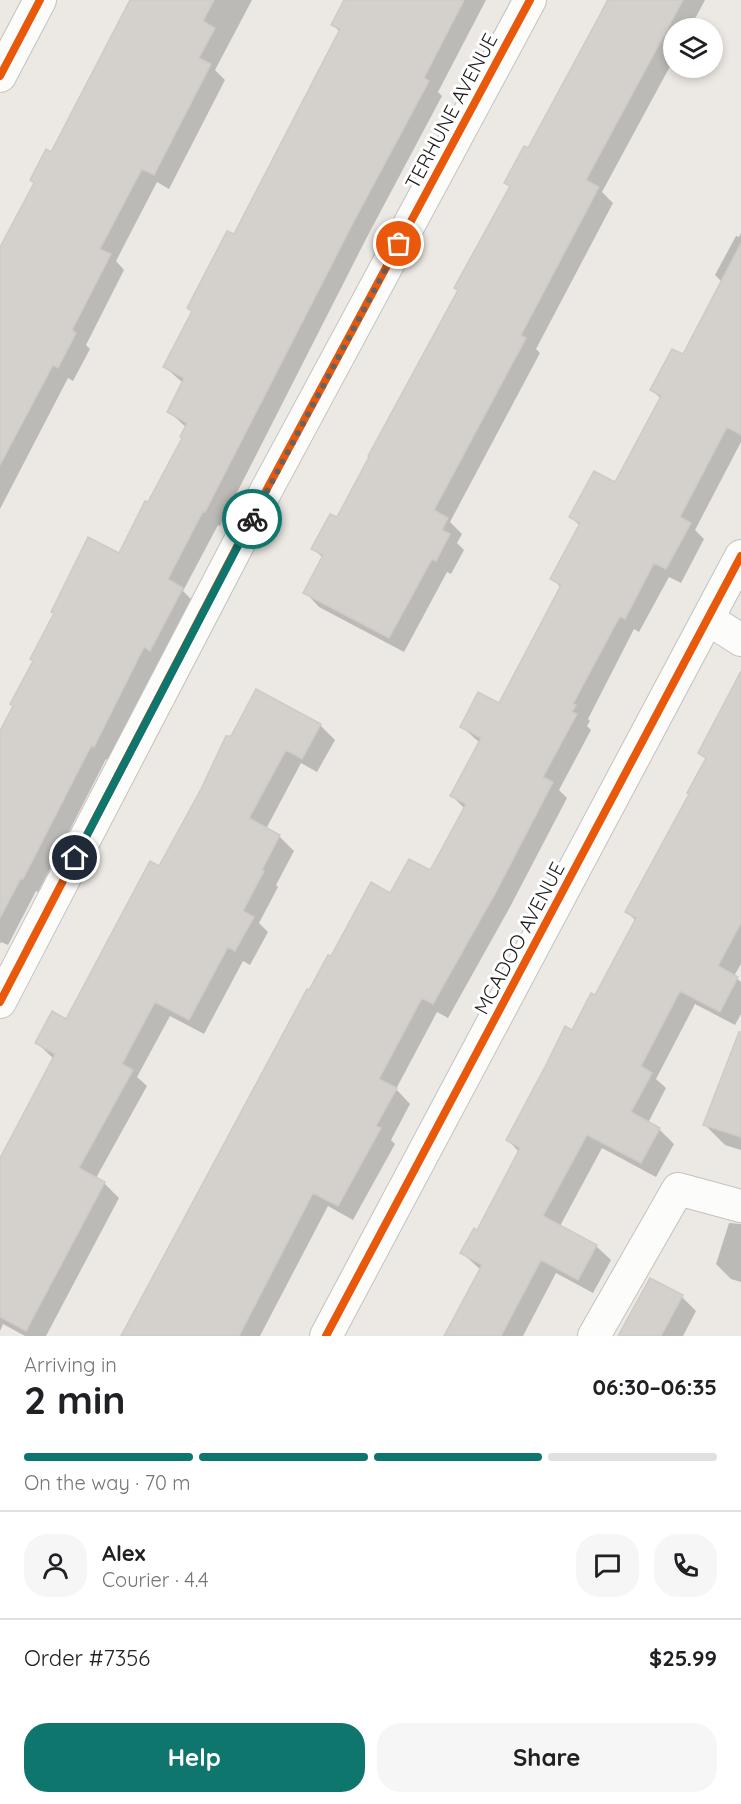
<!DOCTYPE html>
<meta charset="utf-8">
<style>
body{margin:0;font-family:Quicksand,sans-serif;background:#f6f6f6;color:#202124;height:100vh;display:flex;flex-direction:column;font-size:22px;white-space:nowrap}
*{box-sizing:border-box;margin:0}
p{font-size:20px;color:#757577}
.icon{flex:none;width:33px;height:33px;fill:none;stroke:currentColor;stroke-width:2;stroke-linecap:round;stroke-linejoin:round}
.map{position:relative;height:1336px;overflow:hidden}
.side{display:flex;flex-direction:column;background:#fff;flex:1}
.side>*{flex:none}
.buttons{position:absolute;left:663px;top:18px;display:grid;gap:12px}
.buttons a{display:grid;place-items:center;width:60px;height:60px;border-radius:50%;background:#fff;box-shadow:0 3px 9px #0003;font-size:30px}
.pin{position:absolute;display:grid;place-items:center;width:51px;height:51px;color:#fff;margin:-26px;border:3px solid #fff;border-radius:50%;box-shadow:0 2px 6px #0007}
.courier{position:absolute;display:grid;place-items:center;width:60px;height:60px;margin:-30px;border:4px solid #0f766e;border-radius:50%;background:#fff;color:#222;box-shadow:0 2px 8px #0007}
.summary em{font-style:normal;font-weight:700}
.summary div{display:flex;flex-direction:column-reverse}
.summary{display:flex;align-items:center;justify-content:space-between;height:102px;padding:0 24px}
h1{font-size:39px;font-weight:700;line-height:45px}
.bar{display:grid;grid-template-columns:repeat(4,1fr);gap:9px 6px;align-content:center;height:72px;padding:0 24px}
.bar i{height:8px;border-radius:4px;background:#e0e0e0}
.bar .current{background:#0f766e}
.bar p{grid-column:span 4}
.line{display:flex;align-items:center;gap:15px;padding:0 24px;border-top:2px solid #e0e0e0}
.line div{flex:1}
.round{display:grid;place-items:center;flex:none;width:63px;height:63px;border-radius:24px;background:#f6f6f6}
.button{display:flex;gap:12px;margin-top:auto;padding:12px 24px}
.button a{flex:1;height:69px;border-radius:24px;background:#0f766e;color:#fff;font-size:24px;font-weight:700;line-height:69px;text-align:center}
.button a+a{background:#f6f6f6;color:#202124}
.map>svg:first-child{display:block}
</style>
<div class="map">
<svg width="741" height="1336" viewBox="0 0 741 1336">
<rect width="100%" height="100%" fill="#ece9e4"/>
<path fill="#0003" d="M 136,0 L 252,0 L 215,70 L 225,80 L 169,189 L 157,182 L 116,261 L 124,270 L 86,345 L 90,349 L 73,381 L 68,378 L 0,509 L 0,250 Z
M 346,0 L 486,0 L 438,92 L 442,96 L 367,237 L 220,526 L 218,525 L 183,591 L 196,604 L 165,664 L 159,661 L 109,761 L 106,759 L 38,892 L 36,891 L 8,945 L 1,942 L 0,944 L 0,734 L 119,555 L 149,504 L 183,438 L 187,428 L 168,411 L 183,383 L 165,367 L 340,32 L 333,25 Z
M 607,0 L 705,0 L 690,28 L 674,28 L 674,59 L 602,192 L 613,203 L 536,349 L 540,353 L 450,522 L 462,534 L 457,543 L 464,550 L 451,574 L 447,572 L 404,652 L 319,607 L 305,592 L 323,558 L 313,548 L 337,519 L 459,291 L 511,188 L 506,183 L 528,150 L 600,17 L 599,16 Z
M 741,233 L 741,442 L 695,530 L 704,539 L 681,583 L 669,577 L 639,632 L 634,629 L 588,719 L 590,721 L 587,726 L 591,730 L 559,790 L 567,798 L 510,907 L 448,1018 L 437,1012 L 396,1089 L 410,1104 L 391,1140 L 395,1144 L 353,1220 L 328,1206 L 260,1336 L 124,1336 L 164,1257 L 310,992 L 332,959 L 391,895 L 430,872 L 465,809 L 452,796 L 480,743 L 461,726 L 500,705 L 561,588 L 552,578 L 580,526 L 571,517 L 616,484 L 661,399 L 652,390 L 683,356 L 722,282 L 715,275 L 736,236 L 739,237 Z
M 741,705 L 741,964 L 734,976 L 741,982 L 741,1014 L 735,1025 L 695,1004 L 656,1079 L 666,1088 L 648,1123 L 659,1129 L 674,1144 L 656,1177 L 602,1148 L 560,1226 L 596,1246 L 611,1260 L 593,1293 L 556,1273 L 523,1336 L 446,1336 L 481,1270 L 462,1253 L 477,1232 L 519,1152 L 508,1140 L 596,997 L 636,921 L 627,912 L 691,795 L 707,760 L 700,753 Z
M 320,725 L 335,740 L 317,772 L 301,763 L 266,829 L 279,836 L 294,851 L 276,885 L 278,887 L 259,923 L 268,932 L 250,965 L 243,961 L 204,1034 L 170,1016 L 137,1077 L 147,1086 L 96,1178 L 104,1183 L 119,1198 L 46,1336 L 25,1336 L 3,1324 L 0,1331 L 0,1159 L 54,1059 L 37,1043 L 67,1021 L 160,868 L 202,790 Z
M 741,1072 L 741,1150 L 725,1145 L 704,1124 Z
M 729,1223 L 741,1224 L 741,1282 L 731,1279 L 716,1264 Z
M 651,1280 L 682,1297 L 696,1311 L 683,1336 L 620,1336 Z"/>
<path fill="#d4d0cc" stroke="#cfcac5" stroke-width="1.5" d="M 130,0 L 214,0 L 203,21 L 215,28 L 199,58 L 211,64 L 154,175 L 142,169 L 123,205 L 100,249 L 111,254 L 72,330 L 76,333 L 58,368 L 53,365 L 0,465 L 0,247 L 34,183 L 30,180 L 46,149 L 51,152 Z
M 344,0 L 464,0 L 424,78 L 429,81 L 353,223 L 205,512 L 203,511 L 168,579 L 183,588 L 150,651 L 144,647 L 94,747 L 91,746 L 23,879 L 21,878 L 0,918 L 0,731 L 13,706 L 10,704 L 33,661 L 30,659 L 54,613 L 51,612 L 88,537 L 119,553 L 145,501 L 148,502 L 182,438 L 180,437 L 187,423 L 167,412 L 184,378 L 163,367 L 192,311 L 187,308 L 227,231 L 234,234 L 340,29 L 331,25 Z
M 608,0 L 683,0 L 586,180 L 599,187 L 521,335 L 526,338 L 434,510 L 448,518 L 442,530 L 450,534 L 436,561 L 432,559 L 389,638 L 303,593 L 323,555 L 311,549 L 330,514 L 337,517 L 369,457 L 368,456 L 458,290 L 454,288 L 510,186 L 504,183 L 524,146 L 528,148 Z
M 741,243 L 741,435 L 727,427 L 680,517 L 691,523 L 666,569 L 654,563 L 625,619 L 620,616 L 573,704 L 576,705 L 572,712 L 577,714 L 543,777 L 553,782 L 496,892 L 433,1004 L 422,998 L 379,1079 L 397,1088 L 376,1126 L 381,1128 L 338,1206 L 313,1193 L 239,1336 L 121,1336 L 307,989 L 309,990 L 328,955 L 331,956 L 371,882 L 390,893 L 409,859 L 430,870 L 434,863 L 466,804 L 450,796 L 481,738 L 460,727 L 478,692 L 499,703 L 561,585 L 550,579 L 580,523 L 569,517 L 594,471 L 615,482 L 661,396 L 650,390 L 672,349 L 683,354 Z
M 741,671 L 741,923 L 718,966 L 738,977 L 720,1012 L 680,991 L 641,1066 L 652,1073 L 631,1112 L 660,1128 L 641,1163 L 587,1135 L 543,1216 L 597,1245 L 578,1280 L 541,1260 L 501,1336 L 444,1336 L 482,1265 L 460,1253 L 474,1228 L 477,1230 L 520,1148 L 506,1140 L 547,1063 L 565,1026 L 572,1030 L 591,993 L 595,995 L 636,918 L 625,912 L 689,794 L 687,793 L 706,758 L 698,753 Z
M 256,689 L 321,724 L 302,759 L 286,750 L 249,818 L 280,835 L 262,870 L 264,871 L 243,911 L 254,917 L 235,951 L 228,947 L 189,1020 L 155,1002 L 122,1064 L 133,1070 L 79,1168 L 105,1182 L 26,1331 L 0,1317 L 0,1158 L 55,1054 L 35,1043 L 52,1011 L 66,1019 L 150,861 L 159,866 L 201,789 L 226,736 L 231,736 Z
M 739,1032 L 741,1032 L 741,1137 L 703,1125 Z
M 650,1278 L 683,1295 L 661,1336 L 618,1336 Z"/>
<g fill="none" stroke-linecap="round" stroke-linejoin="round">
<defs>
<path id="minor" d="M 0,76 L 40,0
M 708,619 L 741,640
M 0,1002 L 268,487 L 530,0
M 326,1336 L 741,556
M 594,1336 L 678,1189 L 741,1206"/>
</defs>
<use href="#minor" stroke="#c4c2c0" stroke-width="34"/>
<use href="#minor" stroke="#fcfcfb" stroke-width="32"/>
<defs>
<path id="cycleway" d="M 0,76 L 40,0
M 0,1002 L 268,487 L 530,0
M 326,1336 L 741,556"/>
</defs>
<use href="#cycleway" stroke="#fff" stroke-width="11"/>
<use href="#cycleway" stroke="#e8590c" stroke-width="8"/>
</g>
<g fill="none" stroke-linecap="round" stroke-linejoin="round">
<path stroke="#656462" stroke-width="6" stroke-dasharray="0 10.8" d="M 252,519 L 399,244"/>
<path stroke="#0f766e" stroke-width="8" d="M 75,858 L 252,519"/>
</g>
<g text-anchor="middle" dominant-baseline="central" stroke-width="6" stroke-linejoin="round" paint-order="stroke">
<g font-size="20" fill="#1c1c1c" stroke="#fff">
<text transform="translate(451 111) rotate(-62)">TERHUNE AVENUE</text>
<text transform="translate(519 938) rotate(-62)">MCADOO AVENUE</text>
</g>
</g>
</svg>
<div class="buttons">
<a><svg class="icon" aria-label="layers" viewBox="0 0 24 24"><path d="M12 4l9 5-9 5-9-5zM3 14l9 5 9-5"/></svg></a>
</div>
<div class="pin" style="left:399px;top:244px;background:#ea580c"><svg class="icon" aria-label="bag" viewBox="0 0 24 24"><path d="M5 8h14l-1 12H6zM9 8a3 3 0 0 1 6 0"/></svg></div>
<div class="pin" style="left:75px;top:858px;background:#1f2937"><svg class="icon" aria-label="home" viewBox="0 0 24 24"><path d="M3 11l9-7 9 7M6 9v11h12V9"/></svg></div>
<div class="courier" style="left:252px;top:519px"><svg class="icon" aria-label="bike" viewBox="0 0 24 24"><circle cx="6" cy="16" r="4"/><circle cx="18" cy="16" r="4"/><path d="M6 16l4-8h5l3 8M10 8l3 8H6M13 5h3"/></svg></div>
</div>
<section class="side">
<div class="summary"><div><h1>2 min</h1><p>Arriving in</p></div><em>06:30–06:35</em></div>
<div class="bar"><i class="current"></i><i class="current"></i><i class="current"></i><i></i><p>On the way · 70 m</p></div>
<div class="line" style="height:108px"><a class="round"><svg class="icon" aria-label="person" viewBox="0 0 24 24"><circle cx="12" cy="8" r="4"/><path d="M4 21q1-7 8-7t8 7"/></svg></a><div><b>Alex</b><p>Courier · 4.4</p></div><a class="round"><svg class="icon" aria-label="chat" viewBox="0 0 24 24"><path d="M4 5h16v11H9l-5 4z"/></svg></a><a class="round"><svg class="icon" aria-label="phone" viewBox="0 0 24 24"><path d="M5 4h4l2 5-3 2q2 4 5 5l2-3 5 2v4C11 20 4 13 5 4z"/></svg></a></div>
<div class="line" style="height:78px"><div>Order #7356</div><b>$25.99</b></div>
<div class="button"><a>Help</a><a>Share</a></div>
</section>
